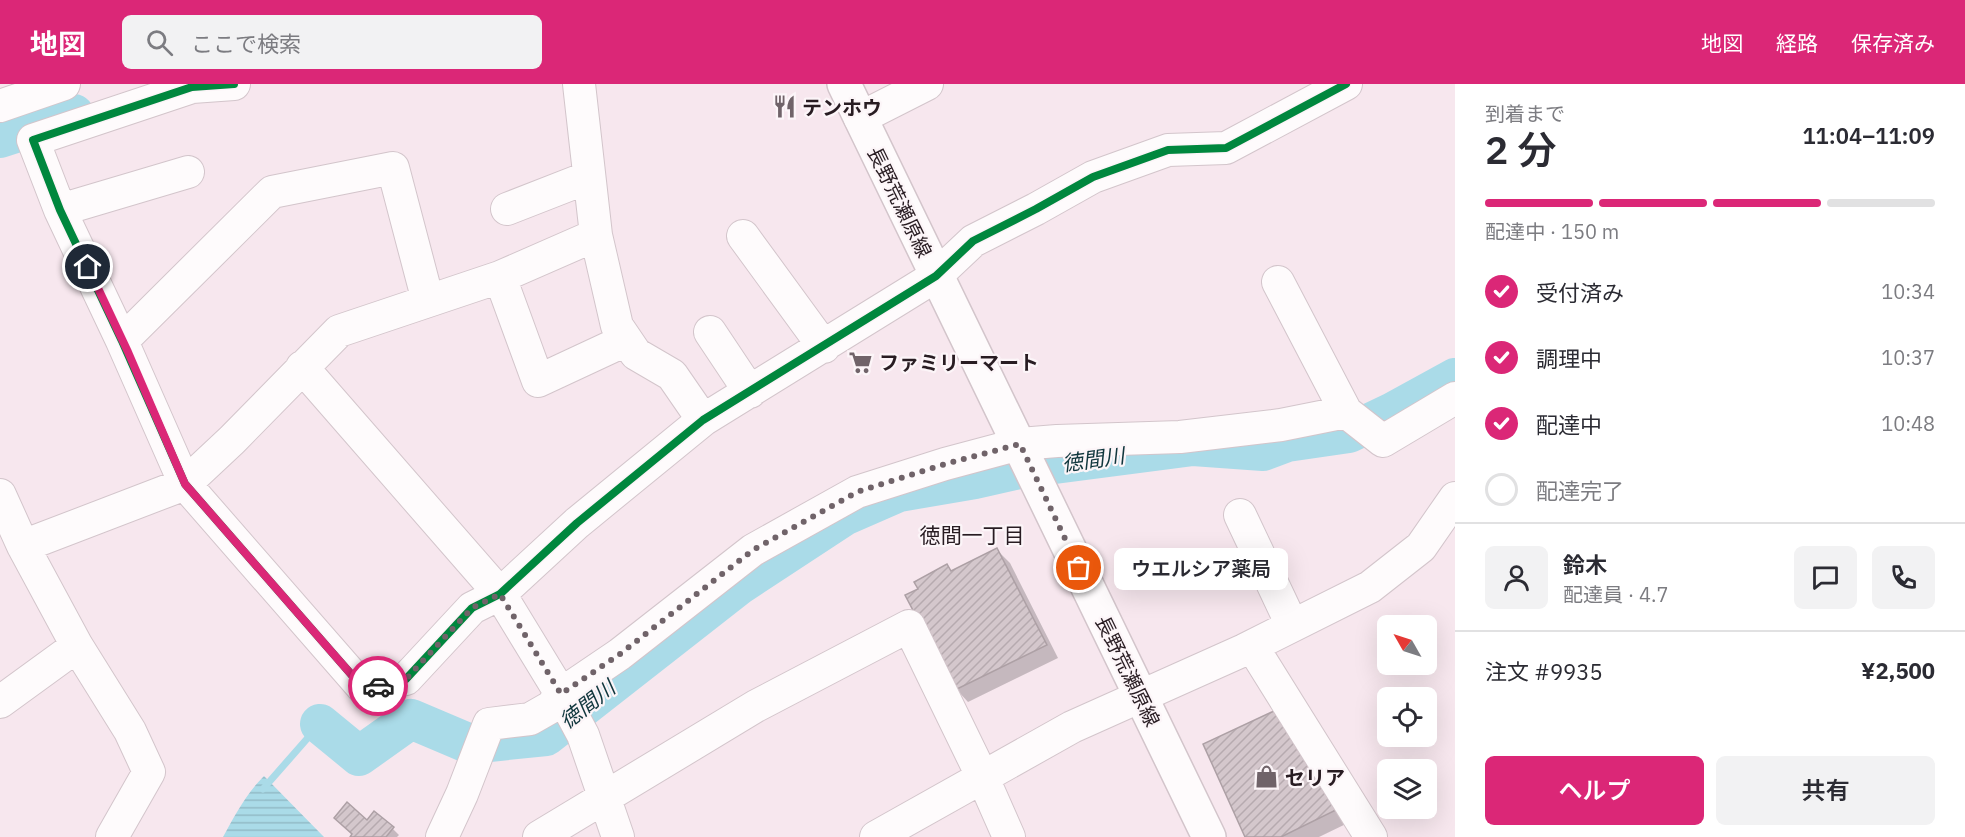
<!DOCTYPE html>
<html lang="ja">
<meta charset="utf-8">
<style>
body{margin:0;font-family:"IBM Plex Sans","Noto Sans JP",sans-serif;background:#f2f2f3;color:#2b2b33;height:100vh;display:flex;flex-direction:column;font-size:22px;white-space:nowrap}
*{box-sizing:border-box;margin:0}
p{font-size:20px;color:#7c7c81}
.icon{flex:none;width:33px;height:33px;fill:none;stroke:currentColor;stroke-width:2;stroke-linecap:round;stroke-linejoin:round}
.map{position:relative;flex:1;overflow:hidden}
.sheet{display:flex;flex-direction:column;background:#fff;width:510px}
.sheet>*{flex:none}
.needle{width:39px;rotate:309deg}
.controls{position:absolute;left:1377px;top:531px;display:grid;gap:12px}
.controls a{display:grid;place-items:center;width:60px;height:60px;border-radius:9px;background:#fff;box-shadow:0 6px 24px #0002;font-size:30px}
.pin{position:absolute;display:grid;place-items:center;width:51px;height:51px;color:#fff;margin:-26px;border:3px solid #fff;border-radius:50%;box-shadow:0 2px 6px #0007}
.courier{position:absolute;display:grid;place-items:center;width:60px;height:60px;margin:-30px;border:4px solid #db2777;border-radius:50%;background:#fff;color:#222;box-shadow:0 2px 8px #0007}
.bubble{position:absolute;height:42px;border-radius:9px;background:#fff;box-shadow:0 6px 24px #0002;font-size:20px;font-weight:600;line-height:42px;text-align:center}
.head em{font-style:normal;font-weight:600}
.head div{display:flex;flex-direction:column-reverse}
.head{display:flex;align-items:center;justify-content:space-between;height:102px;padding:0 30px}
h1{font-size:39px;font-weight:600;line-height:45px}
.bar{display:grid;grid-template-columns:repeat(4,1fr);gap:9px 6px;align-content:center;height:72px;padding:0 30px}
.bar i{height:8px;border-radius:4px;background:#e1e1e2}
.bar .selected{background:#db2777}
.bar p{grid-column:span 4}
.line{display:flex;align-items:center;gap:15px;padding:0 30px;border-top:2px solid #e1e1e2}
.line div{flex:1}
.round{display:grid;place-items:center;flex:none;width:63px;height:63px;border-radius:9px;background:#f2f2f3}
ol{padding:0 30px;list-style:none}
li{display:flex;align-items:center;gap:18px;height:66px}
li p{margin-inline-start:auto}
li .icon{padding:6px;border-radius:50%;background:#db2777;color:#fff;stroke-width:4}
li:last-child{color:#7c7c81}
li i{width:33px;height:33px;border:3px solid #e1e1e2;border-radius:50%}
.primary-button{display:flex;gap:12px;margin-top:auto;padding:12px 30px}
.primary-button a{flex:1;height:69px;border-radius:9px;background:#db2777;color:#fff;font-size:24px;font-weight:600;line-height:69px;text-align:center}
.primary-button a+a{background:#f2f2f3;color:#2b2b33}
header{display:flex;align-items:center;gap:36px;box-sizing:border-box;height:84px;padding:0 30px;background:#db2777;color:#fff}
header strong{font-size:28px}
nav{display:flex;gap:33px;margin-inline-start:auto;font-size:21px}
.search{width:420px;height:54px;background:#f2f2f3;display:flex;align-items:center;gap:15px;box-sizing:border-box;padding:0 21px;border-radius:9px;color:#7c7c81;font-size:22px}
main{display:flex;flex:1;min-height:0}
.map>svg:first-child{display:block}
</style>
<header>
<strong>地図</strong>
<div class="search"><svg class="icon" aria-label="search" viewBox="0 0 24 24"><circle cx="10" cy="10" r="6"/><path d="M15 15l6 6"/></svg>ここで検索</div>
<nav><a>地図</a><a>経路</a><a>保存済み</a></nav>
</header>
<main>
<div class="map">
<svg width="1455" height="753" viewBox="0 0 1455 753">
<defs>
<pattern id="water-rules" width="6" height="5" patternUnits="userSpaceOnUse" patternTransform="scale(1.5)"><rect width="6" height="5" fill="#aadbe8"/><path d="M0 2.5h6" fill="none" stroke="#92bbc7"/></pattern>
<pattern id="building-hatch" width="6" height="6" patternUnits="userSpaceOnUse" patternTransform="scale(1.5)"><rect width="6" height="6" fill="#d4c7cc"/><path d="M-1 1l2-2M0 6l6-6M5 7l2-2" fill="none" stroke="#b6aaaf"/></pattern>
</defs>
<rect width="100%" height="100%" fill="#f7e7ee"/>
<path fill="url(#water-rules)" d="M 264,692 L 324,753 L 223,753 C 235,731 246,710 264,692 Z"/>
<path fill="#0003" d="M 997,466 L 1010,479 L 1058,574 L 968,618 L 956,605 L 920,505 L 947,482 L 953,488 Z
M 1273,628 L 1350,738 L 1319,753 L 1247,753 Z
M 367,738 L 393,745 L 399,751 L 397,753 L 352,753 Z"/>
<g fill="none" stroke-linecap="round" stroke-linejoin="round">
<path stroke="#aadbe8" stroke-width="7" d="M 263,705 L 320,640"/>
<path stroke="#aadbe8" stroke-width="40" d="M 0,54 L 74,30
M 320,640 L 359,672 L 411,635 L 470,660 L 546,652 L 739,501 L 844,432 L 899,408 L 975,395 L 1024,384 L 1193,362 L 1263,367 L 1287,358 L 1349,349 L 1393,328 L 1455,294"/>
</g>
<path fill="url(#building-hatch)" stroke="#ada0a5" stroke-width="1.5" d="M 997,464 L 1047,561 L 955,606 L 905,511 L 918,505 L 914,498 L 947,480 L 951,487 Z
M 1274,627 L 1338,725 L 1281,753 L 1245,753 L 1203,660 Z
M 347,718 L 367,736 L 374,727 L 394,743 L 386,753 L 350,753 L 352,750 L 334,734 Z"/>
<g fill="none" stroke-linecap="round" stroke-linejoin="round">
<defs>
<path id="minor" d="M 234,0 L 192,3 L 33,56 L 60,126 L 122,257 L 185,400 L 364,605 L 406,595 L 472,524 L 500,510 L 577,439 L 703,336 L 936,192 L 973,157 L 1036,125 L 1093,93 L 1168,66 L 1226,64 L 1346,0
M 579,0 L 596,151 L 617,242 L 636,270 L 672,291 L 703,336
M 0,22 L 64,0
M 860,34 L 927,0
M 507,125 L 589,93
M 60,126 L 188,88
M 743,152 L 824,263
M 500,193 L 538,297 L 626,256
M 1278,198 L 1346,328
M 710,248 L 750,308
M 122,257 L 272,108 L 393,84 L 428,217
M 302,283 L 500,510 L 561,610 L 583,651 L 618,753
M 0,411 L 23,462 L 77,562 L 130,647 L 149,688 L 112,753
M 1240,431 L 1292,541
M 23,462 L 185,400 L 232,356 L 339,247 L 500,193 L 596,151
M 1252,562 L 1371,753
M 0,618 L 77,562
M 442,753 L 462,710 L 489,640 L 530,635 L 551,623 L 561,610 L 620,570 L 753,466 L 857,408 L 945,380 L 1020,360 L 1057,357 L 1180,353 L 1281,341 L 1346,328 L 1383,357 L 1455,314
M 539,753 L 756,622 L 909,542 L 983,694 L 1009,753
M 876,753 L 1072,643 L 1244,566 L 1370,503 L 1421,463 L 1455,414"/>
<path id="major" d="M 844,0 L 1209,753"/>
</defs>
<use href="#minor" stroke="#d3c5cb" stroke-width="34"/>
<use href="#major" stroke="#d3c5cb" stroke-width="36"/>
<use href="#minor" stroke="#fefbfc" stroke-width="32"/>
<use href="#major" stroke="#fefbfc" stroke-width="33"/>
<defs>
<path id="cycleway" d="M 234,0 L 192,3 L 33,56 L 60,126 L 122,257 L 185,400 L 364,605 L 406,595 L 472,524 L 500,510 L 577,439 L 703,336 L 936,192 L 973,157 L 1036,125 L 1093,93 L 1168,66 L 1226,64 L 1346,0"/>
</defs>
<use href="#cycleway" stroke="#fcf5f8" stroke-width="11"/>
<use href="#cycleway" stroke="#00873e" stroke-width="8"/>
</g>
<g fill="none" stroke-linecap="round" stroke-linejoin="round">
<path stroke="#706369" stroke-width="6" stroke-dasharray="0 10.8" d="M 378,602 L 406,595 L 472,524 L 500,510 L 561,610 L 620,570 L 753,466 L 857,408 L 945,380 L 1020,360 L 1079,484"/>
<path stroke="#db2777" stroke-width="8" d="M 88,183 L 128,268 L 185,400 L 364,605 L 378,602"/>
</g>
<defs>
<symbol id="restaurant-bare" viewBox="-9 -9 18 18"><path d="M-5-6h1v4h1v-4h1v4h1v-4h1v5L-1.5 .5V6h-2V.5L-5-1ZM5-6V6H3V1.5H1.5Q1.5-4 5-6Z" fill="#706369" stroke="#fcf5f8" stroke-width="2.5" paint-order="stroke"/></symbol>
<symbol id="supermarket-bare" viewBox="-9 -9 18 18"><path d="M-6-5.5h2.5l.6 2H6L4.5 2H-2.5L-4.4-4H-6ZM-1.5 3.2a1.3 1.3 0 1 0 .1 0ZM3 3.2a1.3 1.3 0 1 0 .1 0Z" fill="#706369" stroke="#fcf5f8" stroke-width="2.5" paint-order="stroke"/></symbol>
<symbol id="shop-bare" viewBox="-9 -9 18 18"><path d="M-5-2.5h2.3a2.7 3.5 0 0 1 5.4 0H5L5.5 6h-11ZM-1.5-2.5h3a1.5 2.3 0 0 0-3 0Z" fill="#706369" stroke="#fcf5f8" stroke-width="2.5" paint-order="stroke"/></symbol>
</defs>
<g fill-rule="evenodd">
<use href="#restaurant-bare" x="768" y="6" width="33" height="33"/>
<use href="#supermarket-bare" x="844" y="262" width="33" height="33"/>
<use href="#shop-bare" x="1250" y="676" width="33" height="33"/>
</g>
<g text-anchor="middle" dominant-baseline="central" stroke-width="4.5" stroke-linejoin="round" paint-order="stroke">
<g font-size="20" font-weight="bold" fill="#281c22" stroke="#fcf5f8" text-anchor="start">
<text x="802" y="23">テンホウ</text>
<text x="879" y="278">ファミリーマート</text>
<text x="1285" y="693">セリア</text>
</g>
<g font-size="20" fill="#281c22" stroke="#fcf5f8">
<text transform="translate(900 118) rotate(64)">長野荒瀬原線</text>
<text transform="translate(1128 587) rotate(64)">長野荒瀬原線</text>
</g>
<g font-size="21" font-style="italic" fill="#10363d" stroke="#fcf5f8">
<text transform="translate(1093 375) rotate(-8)">徳間川</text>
<text transform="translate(587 620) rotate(-38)">徳間川</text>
</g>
<g font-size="21" fill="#281c22" stroke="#fcf5f8">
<text x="972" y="451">徳間一丁目</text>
</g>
</g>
</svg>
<div class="controls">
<a><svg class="needle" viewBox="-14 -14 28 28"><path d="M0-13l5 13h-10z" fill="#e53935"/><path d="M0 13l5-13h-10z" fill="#7c7c81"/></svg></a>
<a><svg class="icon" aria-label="locate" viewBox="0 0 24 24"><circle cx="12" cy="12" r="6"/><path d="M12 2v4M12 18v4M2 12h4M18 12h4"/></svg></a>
<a><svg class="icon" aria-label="layers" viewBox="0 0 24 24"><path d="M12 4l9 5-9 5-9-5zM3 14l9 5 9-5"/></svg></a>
</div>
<div class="pin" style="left:1079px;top:484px;background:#ea580c"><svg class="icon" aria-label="bag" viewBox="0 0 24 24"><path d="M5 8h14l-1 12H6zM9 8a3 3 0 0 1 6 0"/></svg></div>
<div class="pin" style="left:88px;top:183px;background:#1f2937"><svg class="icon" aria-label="home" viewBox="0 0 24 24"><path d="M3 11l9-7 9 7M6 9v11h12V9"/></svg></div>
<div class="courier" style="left:378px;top:602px"><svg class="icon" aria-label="car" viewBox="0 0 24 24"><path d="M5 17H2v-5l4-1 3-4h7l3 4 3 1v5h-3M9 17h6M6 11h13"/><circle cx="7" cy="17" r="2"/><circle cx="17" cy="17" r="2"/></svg></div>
<div class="bubble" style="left:1114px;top:464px;width:174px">ウエルシア薬局</div>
</div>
<section class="sheet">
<div class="head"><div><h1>2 分</h1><p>到着まで</p></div><em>11:04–11:09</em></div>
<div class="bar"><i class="selected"></i><i class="selected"></i><i class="selected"></i><i></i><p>配達中 · 150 m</p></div>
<ol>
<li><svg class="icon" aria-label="check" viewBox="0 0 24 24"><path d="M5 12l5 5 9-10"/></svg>受付済み<p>10:34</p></li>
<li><svg class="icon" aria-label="check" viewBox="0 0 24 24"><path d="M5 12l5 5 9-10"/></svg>調理中<p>10:37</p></li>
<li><svg class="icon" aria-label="check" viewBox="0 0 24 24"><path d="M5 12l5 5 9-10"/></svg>配達中<p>10:48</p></li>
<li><i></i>配達完了</li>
</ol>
<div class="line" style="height:108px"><a class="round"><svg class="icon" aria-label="person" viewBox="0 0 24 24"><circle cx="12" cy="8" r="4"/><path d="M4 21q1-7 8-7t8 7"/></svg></a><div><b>鈴木</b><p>配達員 · 4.7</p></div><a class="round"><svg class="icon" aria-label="chat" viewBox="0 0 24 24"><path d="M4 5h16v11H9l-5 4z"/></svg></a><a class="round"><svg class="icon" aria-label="phone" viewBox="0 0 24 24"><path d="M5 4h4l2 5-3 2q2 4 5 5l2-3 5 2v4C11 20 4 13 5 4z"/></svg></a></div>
<div class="line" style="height:78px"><div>注文 #9935</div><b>¥2,500</b></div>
<div class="primary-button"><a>ヘルプ</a><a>共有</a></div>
</section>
</main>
